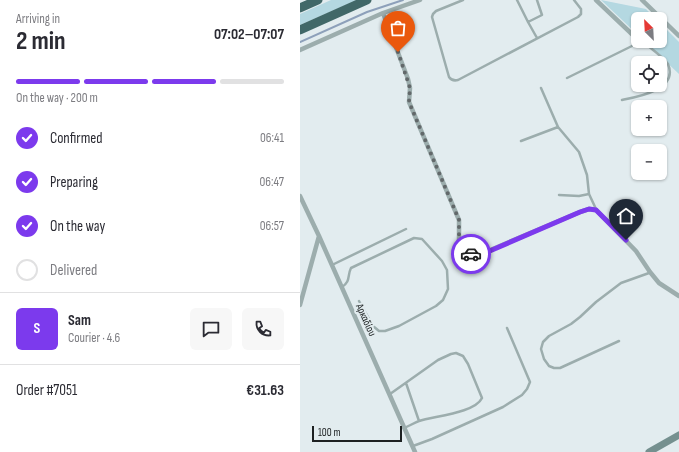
<!DOCTYPE html>
<meta charset="utf-8">
<style>
body{margin:0;font-family:"Sofia Sans Condensed",sans-serif;background:#f7f7f7;color:#2b2b33;height:100vh;display:flex;flex-direction:column;font-size:15px;white-space:nowrap}
*{box-sizing:border-box;margin:0}
p{font-size:13px;color:#7c7c81}
.icon{flex:none;width:22px;height:22px;fill:none;stroke:currentColor;stroke-width:2;stroke-linecap:round;stroke-linejoin:round}
.map{position:relative;flex:1;overflow:hidden}
.side{display:flex;flex-direction:column;background:#fff;width:300px}
.side>*{flex:none}
.needle{width:26px;rotate:336deg}
.tools{position:absolute;left:331px;top:12px;display:grid;gap:8px}
.tools a{display:grid;place-items:center;width:36px;height:36px;border-radius:6px;background:#fff;box-shadow:0 1px 3px #0004;font-size:20px}
.scale{position:absolute;left:12px;bottom:10px;width:90px;box-sizing:border-box;padding-left:4px;border:2px solid #1d2122;border-top:0;font-size:11px;line-height:14px;white-space:nowrap;color:#1d2122;-webkit-text-stroke:3px #e2ecef;paint-order:stroke}
.pin{position:absolute;display:grid;place-items:center;width:34px;height:34px;color:#fff;margin:-41px -17px;border-radius:50% 50% 50% 0;rotate:-45deg;box-shadow:0 0 4px #0007}
.pin .icon{rotate:45deg}
.courier{position:absolute;display:grid;place-items:center;width:40px;height:40px;margin:-20px;border:3px solid #7c3aed;border-radius:50%;background:#fff;color:#222;box-shadow:0 1px 5px #0007}
.overview em{font-style:normal;font-weight:700}
.overview div{display:flex;flex-direction:column-reverse}
.overview{display:flex;align-items:center;justify-content:space-between;height:68px;padding:0 16px}
h1{font-size:26px;font-weight:700;line-height:30px}
.bar{display:grid;grid-template-columns:repeat(4,1fr);gap:6px 4px;align-content:center;height:48px;padding:0 16px}
.bar i{height:5px;border-radius:3px;background:#e1e1e2}
.bar .selected{background:#7c3aed}
.bar p{grid-column:span 4}
.line{display:flex;align-items:center;gap:10px;padding:0 16px;border-top:1px solid #e1e1e2}
.line div{flex:1}
.round{display:grid;place-items:center;flex:none;width:42px;height:42px;border-radius:6px;background:#f7f7f7}
ol{padding:0 16px;list-style:none}
li{display:flex;align-items:center;gap:12px;height:44px}
li p{margin-inline-start:auto}
li .icon{padding:4px;border-radius:50%;background:#7c3aed;color:#fff;stroke-width:4}
li:last-child{color:#7c7c81}
li i{width:22px;height:22px;border:2px solid #e1e1e2;border-radius:50%}
main{display:flex;flex:1;min-height:0}
.map>svg:first-child{display:block}
</style>
<main>
<section class="side">
<div class="overview"><div><h1>2 min</h1><p>Arriving in</p></div><em>07:02–07:07</em></div>
<div class="bar"><i class="selected"></i><i class="selected"></i><i class="selected"></i><i></i><p>On the way · 200 m</p></div>
<ol>
<li><svg class="icon" aria-label="check" viewBox="0 0 24 24"><path d="M5 12l5 5 9-10"/></svg>Confirmed<p>06:41</p></li>
<li><svg class="icon" aria-label="check" viewBox="0 0 24 24"><path d="M5 12l5 5 9-10"/></svg>Preparing<p>06:47</p></li>
<li><svg class="icon" aria-label="check" viewBox="0 0 24 24"><path d="M5 12l5 5 9-10"/></svg>On the way<p>06:57</p></li>
<li><i></i>Delivered</li>
</ol>
<div class="line" style="height:72px"><b class="round" style="background:#7c3aed;color:#fff">S</b><div><b>Sam</b><p>Courier · 4.6</p></div><a class="round"><svg class="icon" aria-label="chat" viewBox="0 0 24 24"><path d="M4 5h16v11H9l-5 4z"/></svg></a><a class="round"><svg class="icon" aria-label="phone" viewBox="0 0 24 24"><path d="M5 4h4l2 5-3 2q2 4 5 5l2-3 5 2v4C11 20 4 13 5 4z"/></svg></a></div>
<div class="line" style="height:52px"><div>Order #7051</div><b>€31.63</b></div>
</section>
<div class="map">
<svg width="379" height="452" viewBox="0 0 379 452">
<rect width="100%" height="100%" fill="#e2ecef"/>
<path fill="#b4d8e1" d="M 31,0 L 57,0 L 0,25 L 0,14 Z
M 301,0 L 346,9 L 356,19 L 338,19 L 338,35 Z
M 360,23 L 379,42 L 379,74 L 344,41 L 360,41 Z"/>
<g fill="none" stroke-linecap="round" stroke-linejoin="round">
<path stroke="#8da0ba" stroke-width="2" d="M 0,42 L 67,12 L 103,0"/>
<path stroke="#9cadad" stroke-width="2.5" d="M 163,0 L 136,11 L 133,14 L 132,17 L 149,77 C 151,80 154,81 158,80 L 278,17 L 281,14 L 281,9 L 274,0
M 217,0 L 228,22 L 237,38
M 228,22 L 242,15 L 237,0
M 267,78 L 334,45 L 336,43 L 335,37 L 338,39
M 241,88 L 258,127 L 279,152 L 287,175 L 289,194 L 296,209
M 322,100 C 337,97 379,90 368,64 C 362,56 350,48 342,41
M 221,141 L 258,127
M 259,195 L 279,196 L 289,194
M 32,265 L 106,229
M 42,287 C 51,281 47,276 51,268 L 114,238 L 122,239 L 142,261 L 147,270 L 148,289 L 143,300 L 136,306 L 99,326 L 85,331 L 79,331 L 73,326 L 59,301
M 319,341 L 260,368 L 254,368 L 249,366 L 244,359 L 241,349 L 243,342 L 249,336 L 271,324 L 280,317 L 296,302 L 321,283 L 349,273
M 106,383 L 119,421
M 90,394 L 138,360 L 151,354 L 156,353 L 163,356 L 168,364 L 182,398 C 175,413 134,416 119,421 C 114,423 109,426 104,428
M 113,446 L 132,439 L 203,407 L 222,395 L 227,389 L 230,382 L 207,328"/>
<path stroke="#9cadad" stroke-width="4.5" d="M 296,0 L 335,37
M 342,0 L 379,36
M 83,13 L 108,79 L 110,88 L 109,102 L 159,220 L 159,243 L 163,251 L 174,255 L 181,254 L 280,212 L 289,209 L 296,210 L 336,251 L 350,272 L 359,283 L 379,296
M 0,50 L 83,13 L 120,0
M 0,196 L 19,236 L 115,452
M 0,305 L 19,236"/>
<path stroke="#75908f" stroke-width="7" d="M 349,452 L 379,435"/>
<path stroke="#416868" stroke-width="9" d="M 0,8 L 18,0
M 0,30 L 67,0"/>
</g>
<g fill="none" stroke-linecap="round" stroke-linejoin="round">
<path stroke="#62686a" stroke-width="4" stroke-dasharray="0 7.2" d="M 98,52 L 110,88 L 109,102 L 159,220 L 159,243 L 163,251 L 171,254"/>
<path stroke="#7c3aed" stroke-width="5" d="M 171,254 L 174,255 L 185,253 L 280,212 L 289,209 L 296,210 L 326,240"/>
</g>
<g text-anchor="middle" dominant-baseline="central" stroke-width="4" stroke-linejoin="round" paint-order="stroke">
<g font-size="11" fill="#1d2122" stroke="#e2ecef">
<text transform="translate(66 320) rotate(66)">Αρκαδίου</text>
</g>
</g>
</svg>
<div class="tools">
<a><svg class="needle" viewBox="-14 -14 28 28"><path d="M0-13l5 13h-10z" fill="#e53935"/><path d="M0 13l5-13h-10z" fill="#7c7c81"/></svg></a>
<a><svg class="icon" aria-label="locate" viewBox="0 0 24 24"><circle cx="12" cy="12" r="6"/><path d="M12 2v4M12 18v4M2 12h4M18 12h4"/></svg></a>
<a>+</a>
<a>−</a>
</div>
<div class="scale">100 m</div>
<div class="pin" style="left:98px;top:52px;background:#ea580c"><svg class="icon" aria-label="bag" viewBox="0 0 24 24"><path d="M5 8h14l-1 12H6zM9 8a3 3 0 0 1 6 0"/></svg></div>
<div class="pin" style="left:326px;top:240px;background:#1f2937"><svg class="icon" aria-label="home" viewBox="0 0 24 24"><path d="M3 11l9-7 9 7M6 9v11h12V9"/></svg></div>
<div class="courier" style="left:171px;top:254px"><svg class="icon" aria-label="car" viewBox="0 0 24 24"><path d="M5 17H2v-5l4-1 3-4h7l3 4 3 1v5h-3M9 17h6M6 11h13"/><circle cx="7" cy="17" r="2"/><circle cx="17" cy="17" r="2"/></svg></div>
</div>
</main>
